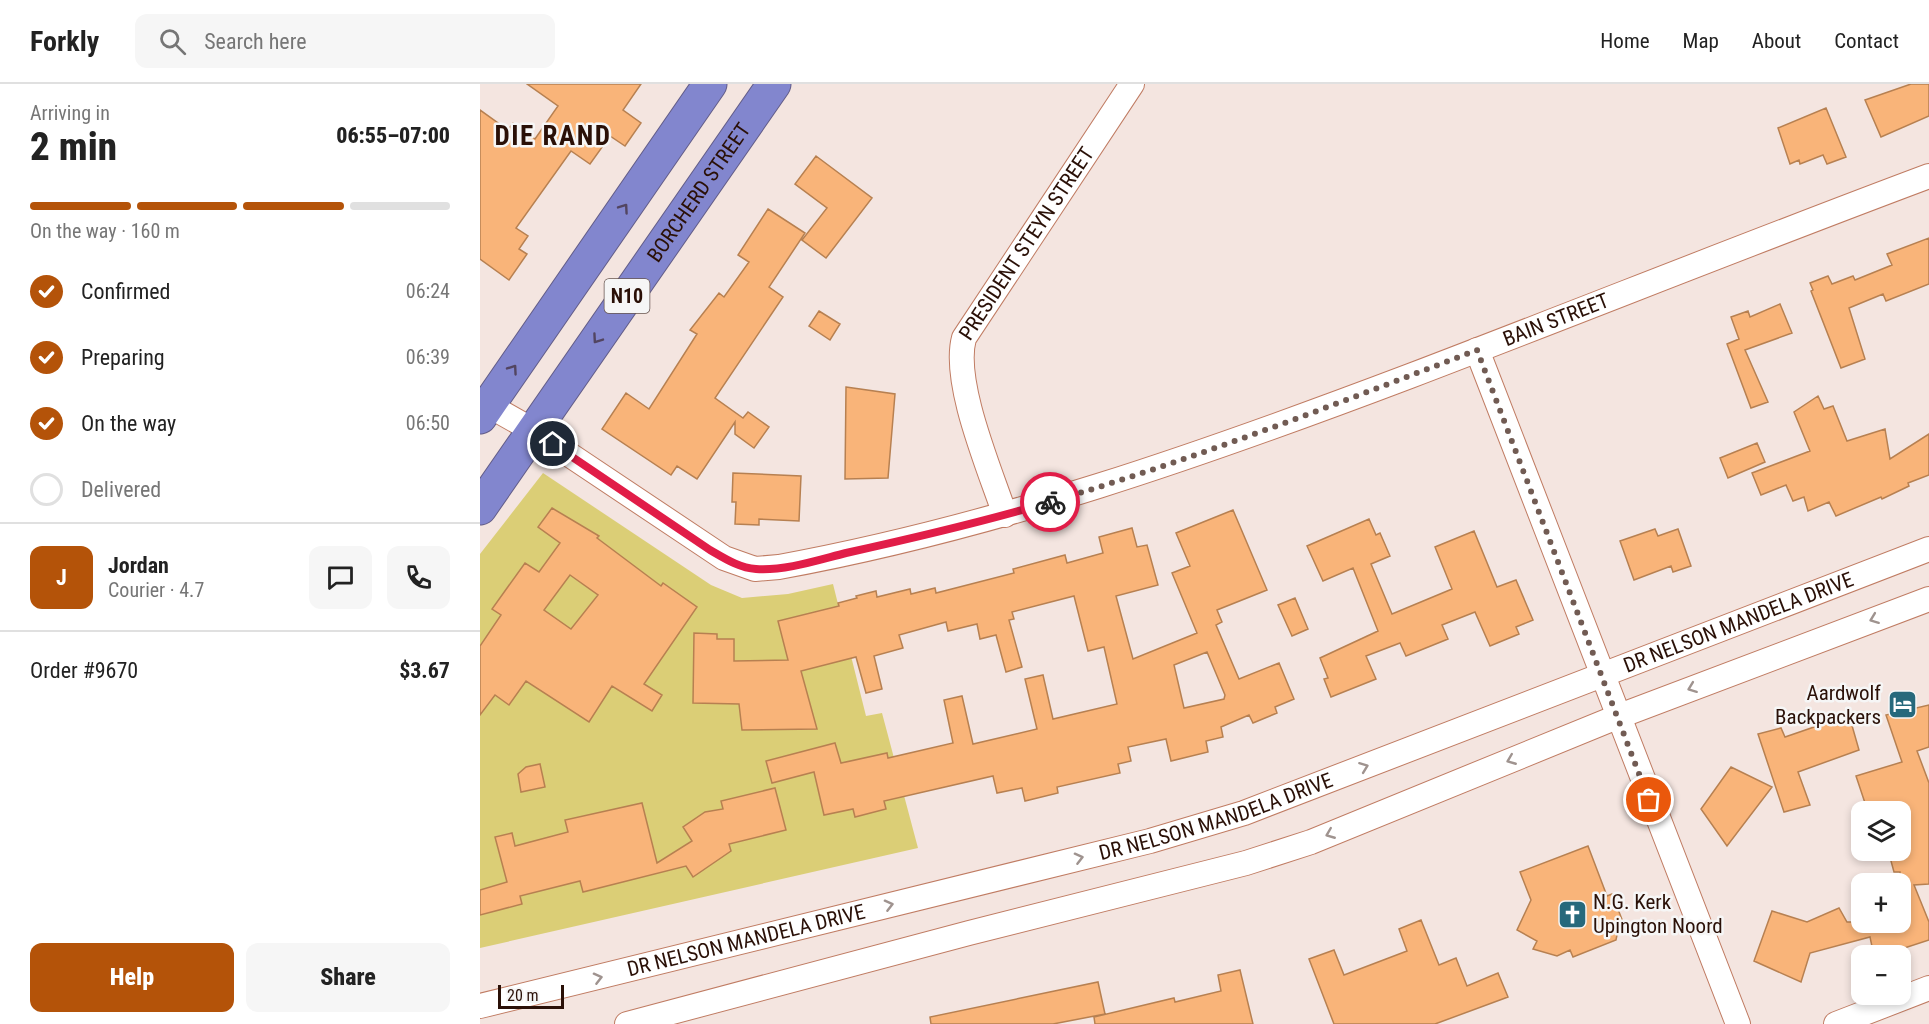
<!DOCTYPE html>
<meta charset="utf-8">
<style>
body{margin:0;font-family:"Roboto Condensed",sans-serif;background:#f6f6f6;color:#222;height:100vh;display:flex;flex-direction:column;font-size:22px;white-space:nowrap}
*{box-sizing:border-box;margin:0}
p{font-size:20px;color:#767676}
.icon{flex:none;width:33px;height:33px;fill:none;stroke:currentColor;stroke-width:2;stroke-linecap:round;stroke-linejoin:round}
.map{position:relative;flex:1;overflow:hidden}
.details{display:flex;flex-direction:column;background:#fff;width:480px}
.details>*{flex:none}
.buttons{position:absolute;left:1371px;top:717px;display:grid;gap:12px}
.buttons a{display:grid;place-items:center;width:60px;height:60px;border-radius:12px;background:#fff;box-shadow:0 3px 9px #0003;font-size:30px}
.scale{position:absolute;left:18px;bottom:15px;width:66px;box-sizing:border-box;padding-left:6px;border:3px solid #2a1007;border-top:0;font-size:16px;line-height:21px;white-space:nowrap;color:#2a1007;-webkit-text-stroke:4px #f6f6f6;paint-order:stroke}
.pin{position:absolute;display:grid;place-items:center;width:51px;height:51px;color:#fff;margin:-26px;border:3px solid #fff;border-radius:50%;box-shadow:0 2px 6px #0007}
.courier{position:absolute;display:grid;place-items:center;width:60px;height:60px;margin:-30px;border:4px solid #e11d48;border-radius:50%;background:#fff;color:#222;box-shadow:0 2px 8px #0007}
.overview em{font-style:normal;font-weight:800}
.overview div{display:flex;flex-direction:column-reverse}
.overview{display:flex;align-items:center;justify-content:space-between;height:102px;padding:0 30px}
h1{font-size:39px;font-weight:800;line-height:45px}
.bar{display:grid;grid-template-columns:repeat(4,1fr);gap:9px 6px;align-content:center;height:72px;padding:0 30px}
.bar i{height:8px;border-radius:4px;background:#e0e0e0}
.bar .on{background:#b45309}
.bar p{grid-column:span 4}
.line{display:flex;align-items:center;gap:15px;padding:0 30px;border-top:2px solid #e0e0e0}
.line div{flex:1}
.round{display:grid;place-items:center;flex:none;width:63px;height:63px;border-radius:12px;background:#f6f6f6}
ol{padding:0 30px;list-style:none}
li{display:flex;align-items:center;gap:18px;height:66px}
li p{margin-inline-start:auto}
li .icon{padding:6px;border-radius:50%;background:#b45309;color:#fff;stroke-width:4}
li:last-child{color:#767676}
li i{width:33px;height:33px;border:3px solid #e0e0e0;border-radius:50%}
.cta{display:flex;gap:12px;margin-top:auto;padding:12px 30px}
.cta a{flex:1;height:69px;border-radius:12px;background:#b45309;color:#fff;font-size:24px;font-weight:800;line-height:69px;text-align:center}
.cta a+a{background:#f6f6f6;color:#222}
header{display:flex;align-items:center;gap:36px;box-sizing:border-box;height:84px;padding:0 30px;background:#fff;border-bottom:2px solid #e0e0e0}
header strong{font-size:28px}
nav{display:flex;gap:33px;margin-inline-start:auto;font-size:21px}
.search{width:420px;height:54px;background:#f6f6f6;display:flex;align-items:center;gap:15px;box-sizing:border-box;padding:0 21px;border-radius:12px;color:#767676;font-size:22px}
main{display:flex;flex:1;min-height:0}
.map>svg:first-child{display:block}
</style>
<header>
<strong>Forkly</strong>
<div class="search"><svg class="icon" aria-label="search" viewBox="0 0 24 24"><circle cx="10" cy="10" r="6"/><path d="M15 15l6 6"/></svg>Search here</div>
<nav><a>Home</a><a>Map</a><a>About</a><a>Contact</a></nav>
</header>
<main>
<section class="details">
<div class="overview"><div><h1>2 min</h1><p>Arriving in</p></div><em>06:55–07:00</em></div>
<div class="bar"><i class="on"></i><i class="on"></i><i class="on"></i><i></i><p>On the way · 160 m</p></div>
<ol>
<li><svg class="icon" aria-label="check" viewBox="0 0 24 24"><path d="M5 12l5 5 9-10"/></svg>Confirmed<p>06:24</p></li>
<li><svg class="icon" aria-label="check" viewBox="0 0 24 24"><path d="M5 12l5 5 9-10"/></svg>Preparing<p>06:39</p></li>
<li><svg class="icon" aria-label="check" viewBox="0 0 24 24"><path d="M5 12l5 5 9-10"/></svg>On the way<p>06:50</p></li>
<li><i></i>Delivered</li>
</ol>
<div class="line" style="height:108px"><b class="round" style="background:#b45309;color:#fff">J</b><div><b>Jordan</b><p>Courier · 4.7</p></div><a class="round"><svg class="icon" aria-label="chat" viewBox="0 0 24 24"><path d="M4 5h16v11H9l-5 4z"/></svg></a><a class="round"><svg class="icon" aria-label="phone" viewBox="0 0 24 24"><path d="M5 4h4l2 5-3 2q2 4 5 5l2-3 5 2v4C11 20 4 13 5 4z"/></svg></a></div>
<div class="line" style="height:78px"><div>Order #9670</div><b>$3.67</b></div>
<div class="cta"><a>Help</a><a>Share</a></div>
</section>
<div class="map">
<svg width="1449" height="940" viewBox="0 0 1449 940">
<rect width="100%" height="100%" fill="#f4e5e0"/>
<path fill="#dbce76" d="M 63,389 L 231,501 L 262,514 L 308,510 L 353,500 L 386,632 L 402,629 L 438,764 L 0,864 L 0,470 Z"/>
<path fill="#f9b479" stroke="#b78051" stroke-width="1.5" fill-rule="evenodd" d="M 47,0 L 161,0 L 143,26 L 161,39 L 145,62 L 130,52 L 110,80 L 91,67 L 36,144 L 48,152 L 39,165 L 47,170 L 29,196 L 0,175 L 0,26 L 28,46 L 33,39 L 55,55 L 78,22 Z
M 1431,0 L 1449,0 L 1449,32 L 1401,53 L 1385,16 Z
M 1346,24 L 1366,73 L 1347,80 L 1343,71 L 1320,80 L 1319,76 L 1310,80 L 1298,44 Z
M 336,72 L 392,114 L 346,174 L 322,156 L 347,124 L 315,100 Z
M 288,125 L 325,149 L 289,203 L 303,213 L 235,314 L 263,334 L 268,328 L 289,343 L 274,364 L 255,350 L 255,338 L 217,395 L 197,382 L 191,391 L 122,345 L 146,309 L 169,325 L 217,250 L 210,246 L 239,209 L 244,213 L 269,178 L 258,171 Z
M 1449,154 L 1449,200 L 1406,217 L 1403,210 L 1369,224 L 1385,275 L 1361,284 L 1331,207 L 1333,206 L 1330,199 L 1348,192 L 1352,200 L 1373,192 L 1375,196 L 1412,181 L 1407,170 Z
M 1300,220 L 1312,249 L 1265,266 L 1288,318 L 1271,324 L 1247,260 L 1259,255 L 1251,233 L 1268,227 L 1270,233 Z
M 339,227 L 360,240 L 350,256 L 329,242 Z
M 366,303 L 415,310 L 408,394 L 365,395 Z
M 1338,312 L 1344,325 L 1353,322 L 1367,357 L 1405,345 L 1410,375 L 1449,350 L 1449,391 L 1428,399 L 1429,402 L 1402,415 L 1401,413 L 1356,432 L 1349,418 L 1328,427 L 1324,413 L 1313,417 L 1306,401 L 1281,411 L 1272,389 L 1330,367 L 1314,328 Z
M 1277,359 L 1285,378 L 1248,394 L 1240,374 Z
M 253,389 L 321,392 L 319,437 L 279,435 L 279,441 L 255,440 L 256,418 L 252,418 Z
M 72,424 L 119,452 L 117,454 L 181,502 L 183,499 L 217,523 L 164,600 L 182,611 L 172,627 L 132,602 L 109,638 L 46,597 L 29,621 L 15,611 L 0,631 L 0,562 L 21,531 L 12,525 L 45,479 L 59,488 L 80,459 L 58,443 ZM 90,491 L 118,511 L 91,545 L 64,526 Z
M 753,426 L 787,506 L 737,526 L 742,538 L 736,541 L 759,595 L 799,579 L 814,615 L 795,623 L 797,629 L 773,639 L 769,631 L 741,643 L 743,653 L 726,657 L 728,668 L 691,677 L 686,655 L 648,663 L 651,677 L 638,680 L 640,689 L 577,703 L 578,709 L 545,717 L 542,704 L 517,709 L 513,692 L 404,717 L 406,725 L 375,733 L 373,725 L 344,731 L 334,688 L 292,699 L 286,677 L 355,659 L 361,679 L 407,669 L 408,674 L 473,659 L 464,616 L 482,612 L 493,660 L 557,645 L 545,595 L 563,591 L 573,635 L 637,620 L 624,563 L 608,567 L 594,512 L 532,528 L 534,535 L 529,536 L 542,583 L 526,588 L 516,551 L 500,555 L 497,540 L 468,547 L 466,538 L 419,551 L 423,564 L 394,572 L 402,605 L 386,609 L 376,573 L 321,587 L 337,645 L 262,646 L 259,620 L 213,619 L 214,549 L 237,550 L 237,555 L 254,555 L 254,577 L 308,576 L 298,537 L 359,522 L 358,519 L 377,514 L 376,512 L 396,507 L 397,513 L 430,505 L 431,510 L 455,504 L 456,509 L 534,489 L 533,485 L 585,471 L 587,479 L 623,469 L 619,453 L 652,444 L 657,463 L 667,461 L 678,501 L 636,512 L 653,575 L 717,549 L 692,489 L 710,482 L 696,449 ZM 727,568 L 745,611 L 744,615 L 704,624 L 694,581 Z
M 889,435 L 896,451 L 900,449 L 910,472 L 891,480 L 912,530 L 972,505 L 955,463 L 994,447 L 1017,503 L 1036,496 L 1053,536 L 1036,543 L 1039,550 L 1010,562 L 995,528 L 962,541 L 968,555 L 926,572 L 920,559 L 886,572 L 896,595 L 851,613 L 844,595 L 848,594 L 840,574 L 898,547 L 873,484 L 843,497 L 827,462 Z
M 1175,445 L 1178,452 L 1198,445 L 1211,482 L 1193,488 L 1191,482 L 1154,496 L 1140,457 Z
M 815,514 L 828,545 L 812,552 L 798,521 Z
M 1449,621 L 1449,663 L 1437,667 L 1449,699 L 1449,800 L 1434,801 L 1449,838 L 1449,856 L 1400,872 L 1394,872 L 1390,853 L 1330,869 L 1321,898 L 1274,877 L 1292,827 L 1327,838 L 1359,824 L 1367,838 L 1420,838 L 1420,788 L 1414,788 L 1408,766 L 1420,766 L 1420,728 L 1388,728 L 1376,692 L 1422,678 L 1406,631 Z
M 1369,631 L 1379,666 L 1318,688 L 1330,721 L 1304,728 L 1278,650 L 1301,644 L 1305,653 Z
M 60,680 L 65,703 L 41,708 L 38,690 L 46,683 Z
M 1251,683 L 1292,703 L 1247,762 L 1221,725 Z
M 295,704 L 306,746 L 249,760 L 251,767 L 213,793 L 206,782 L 103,808 L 100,797 L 40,812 L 42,820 L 0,831 L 0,806 L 27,798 L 15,753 L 32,749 L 35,762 L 88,748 L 85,736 L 162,719 L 177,779 L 212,757 L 203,743 L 225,728 L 243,725 L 241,717 Z
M 1108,762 L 1127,812 L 1132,810 L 1145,843 L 1138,846 L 1136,856 L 1093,873 L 1090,866 L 1077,872 L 1053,865 L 1057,857 L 1037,846 L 1051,816 L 1040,788 Z
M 941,836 L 959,881 L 976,874 L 987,902 L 1018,889 L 1028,913 L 955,940 L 854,940 L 829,875 L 854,866 L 864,891 L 927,867 L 919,845 Z
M 760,886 L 773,940 L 615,940 L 614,933 L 694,914 L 695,918 L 741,907 L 738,891 Z
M 618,898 L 625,930 L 573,940 L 451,940 L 450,933 Z"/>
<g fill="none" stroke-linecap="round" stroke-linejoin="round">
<defs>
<g id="minor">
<path d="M 997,266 L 1258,940"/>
<path id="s1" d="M 8,321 L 54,347 L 244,474 L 275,485 L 299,483 C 517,443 724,370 930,292 C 1103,226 1275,157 1449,92"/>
<path id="s2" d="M 525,431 C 510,386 472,298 484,254 L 652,0"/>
<path id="s3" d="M 0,922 L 670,757 L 764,729 L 1449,465"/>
<path d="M 147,940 L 489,849 L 766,779 L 831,758 L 1137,633 L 1449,515"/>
<path d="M 1356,940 L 1449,904"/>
</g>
<g id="highway">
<path d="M 0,333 L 230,0"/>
<path id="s4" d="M 0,424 L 294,0"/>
</g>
</defs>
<use href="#minor" stroke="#c07c63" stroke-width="26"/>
<use href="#highway" stroke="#635d88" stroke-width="35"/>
<use href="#minor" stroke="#fff" stroke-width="24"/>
<use href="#highway" stroke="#8286ce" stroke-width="33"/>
</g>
<defs><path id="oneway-chevron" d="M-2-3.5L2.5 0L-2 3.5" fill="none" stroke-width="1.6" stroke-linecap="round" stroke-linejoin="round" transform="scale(1.5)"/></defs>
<g stroke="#524561">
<use href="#oneway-chevron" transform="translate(144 124) rotate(-55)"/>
<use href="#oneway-chevron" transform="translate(117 255) rotate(125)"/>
<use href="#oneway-chevron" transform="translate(33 285) rotate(-55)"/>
</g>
<g stroke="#9f938f">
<use href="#oneway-chevron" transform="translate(1394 535) rotate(159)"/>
<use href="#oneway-chevron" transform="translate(1212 604) rotate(159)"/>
<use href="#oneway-chevron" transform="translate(1031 676) rotate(158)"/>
<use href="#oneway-chevron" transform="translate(884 683) rotate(-21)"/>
<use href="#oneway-chevron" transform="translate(850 750) rotate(158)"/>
<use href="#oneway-chevron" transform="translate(599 774) rotate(-14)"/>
<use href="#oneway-chevron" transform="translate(409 821) rotate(-14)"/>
<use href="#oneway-chevron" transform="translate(118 894) rotate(-14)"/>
</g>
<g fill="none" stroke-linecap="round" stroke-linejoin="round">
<path stroke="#715b53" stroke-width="6" stroke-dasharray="0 10.8" d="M 570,418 C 715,375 856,320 997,266 L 1169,716"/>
<path stroke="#e11d48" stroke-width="8" d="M 73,360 L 230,466 C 244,474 259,484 276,485 C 305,487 338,476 366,469 C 434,454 503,438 570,418"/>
</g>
<defs>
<symbol id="hotel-square" viewBox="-11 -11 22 22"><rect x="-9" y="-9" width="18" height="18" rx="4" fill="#27697c" stroke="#f6f6f6"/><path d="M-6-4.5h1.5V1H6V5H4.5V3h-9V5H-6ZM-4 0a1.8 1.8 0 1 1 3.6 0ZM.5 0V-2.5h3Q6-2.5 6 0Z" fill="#fff"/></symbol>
<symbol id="church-square" viewBox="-11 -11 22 22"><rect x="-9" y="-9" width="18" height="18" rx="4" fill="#27697c" stroke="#f6f6f6"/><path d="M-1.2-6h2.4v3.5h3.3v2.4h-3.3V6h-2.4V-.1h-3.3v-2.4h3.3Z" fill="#fff"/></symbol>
</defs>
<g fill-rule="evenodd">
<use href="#hotel-square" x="1406" y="604" width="33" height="33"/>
<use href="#church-square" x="1076" y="814" width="33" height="33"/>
</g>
<g text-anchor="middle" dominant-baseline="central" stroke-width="5" stroke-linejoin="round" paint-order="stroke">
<rect fill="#f6f6f6" stroke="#67554f" stroke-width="1.5" x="124.5" y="195" width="45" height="34" rx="4.5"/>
<g font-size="20" font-weight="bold" fill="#2a1007">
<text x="147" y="212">N10</text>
</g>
<g font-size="21" fill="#2a1007" stroke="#f6f6f6">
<text stroke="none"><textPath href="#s4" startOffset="384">BORCHERD STREET</textPath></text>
<text stroke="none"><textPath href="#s2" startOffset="297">PRESIDENT STEYN STREET</textPath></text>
<text stroke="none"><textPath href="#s1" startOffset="1155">BAIN STREET</textPath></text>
<text stroke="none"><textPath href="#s3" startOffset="1318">DR NELSON MANDELA DRIVE</textPath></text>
<text stroke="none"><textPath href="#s3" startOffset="760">DR NELSON MANDELA DRIVE</textPath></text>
<text stroke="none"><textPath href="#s3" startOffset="274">DR NELSON MANDELA DRIVE</textPath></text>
</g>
<g font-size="21" fill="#2a1007" stroke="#f6f6f6" text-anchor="end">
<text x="1401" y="609">Aardwolf<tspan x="1401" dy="24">Backpackers</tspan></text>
<text x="1113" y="818" text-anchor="start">N.G. Kerk<tspan x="1113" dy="24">Upington Noord</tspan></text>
</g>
<g font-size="27" font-weight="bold" letter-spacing="1.5" fill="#2a1007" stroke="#f6f6f6">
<text x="73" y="52">DIE RAND</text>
</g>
</g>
</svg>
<div class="buttons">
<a><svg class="icon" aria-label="layers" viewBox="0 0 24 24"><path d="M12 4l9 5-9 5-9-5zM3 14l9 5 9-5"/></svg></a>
<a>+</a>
<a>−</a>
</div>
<div class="scale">20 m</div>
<div class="pin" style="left:1169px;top:716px;background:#ea580c"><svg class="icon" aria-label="bag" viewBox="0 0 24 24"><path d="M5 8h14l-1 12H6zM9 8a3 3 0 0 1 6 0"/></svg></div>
<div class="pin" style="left:73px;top:360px;background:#1f2937"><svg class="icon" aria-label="home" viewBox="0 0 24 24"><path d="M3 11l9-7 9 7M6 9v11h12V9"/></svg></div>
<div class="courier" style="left:570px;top:418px"><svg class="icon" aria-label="bike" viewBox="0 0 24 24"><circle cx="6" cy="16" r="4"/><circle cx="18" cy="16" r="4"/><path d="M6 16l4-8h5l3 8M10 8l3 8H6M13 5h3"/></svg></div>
</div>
</main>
